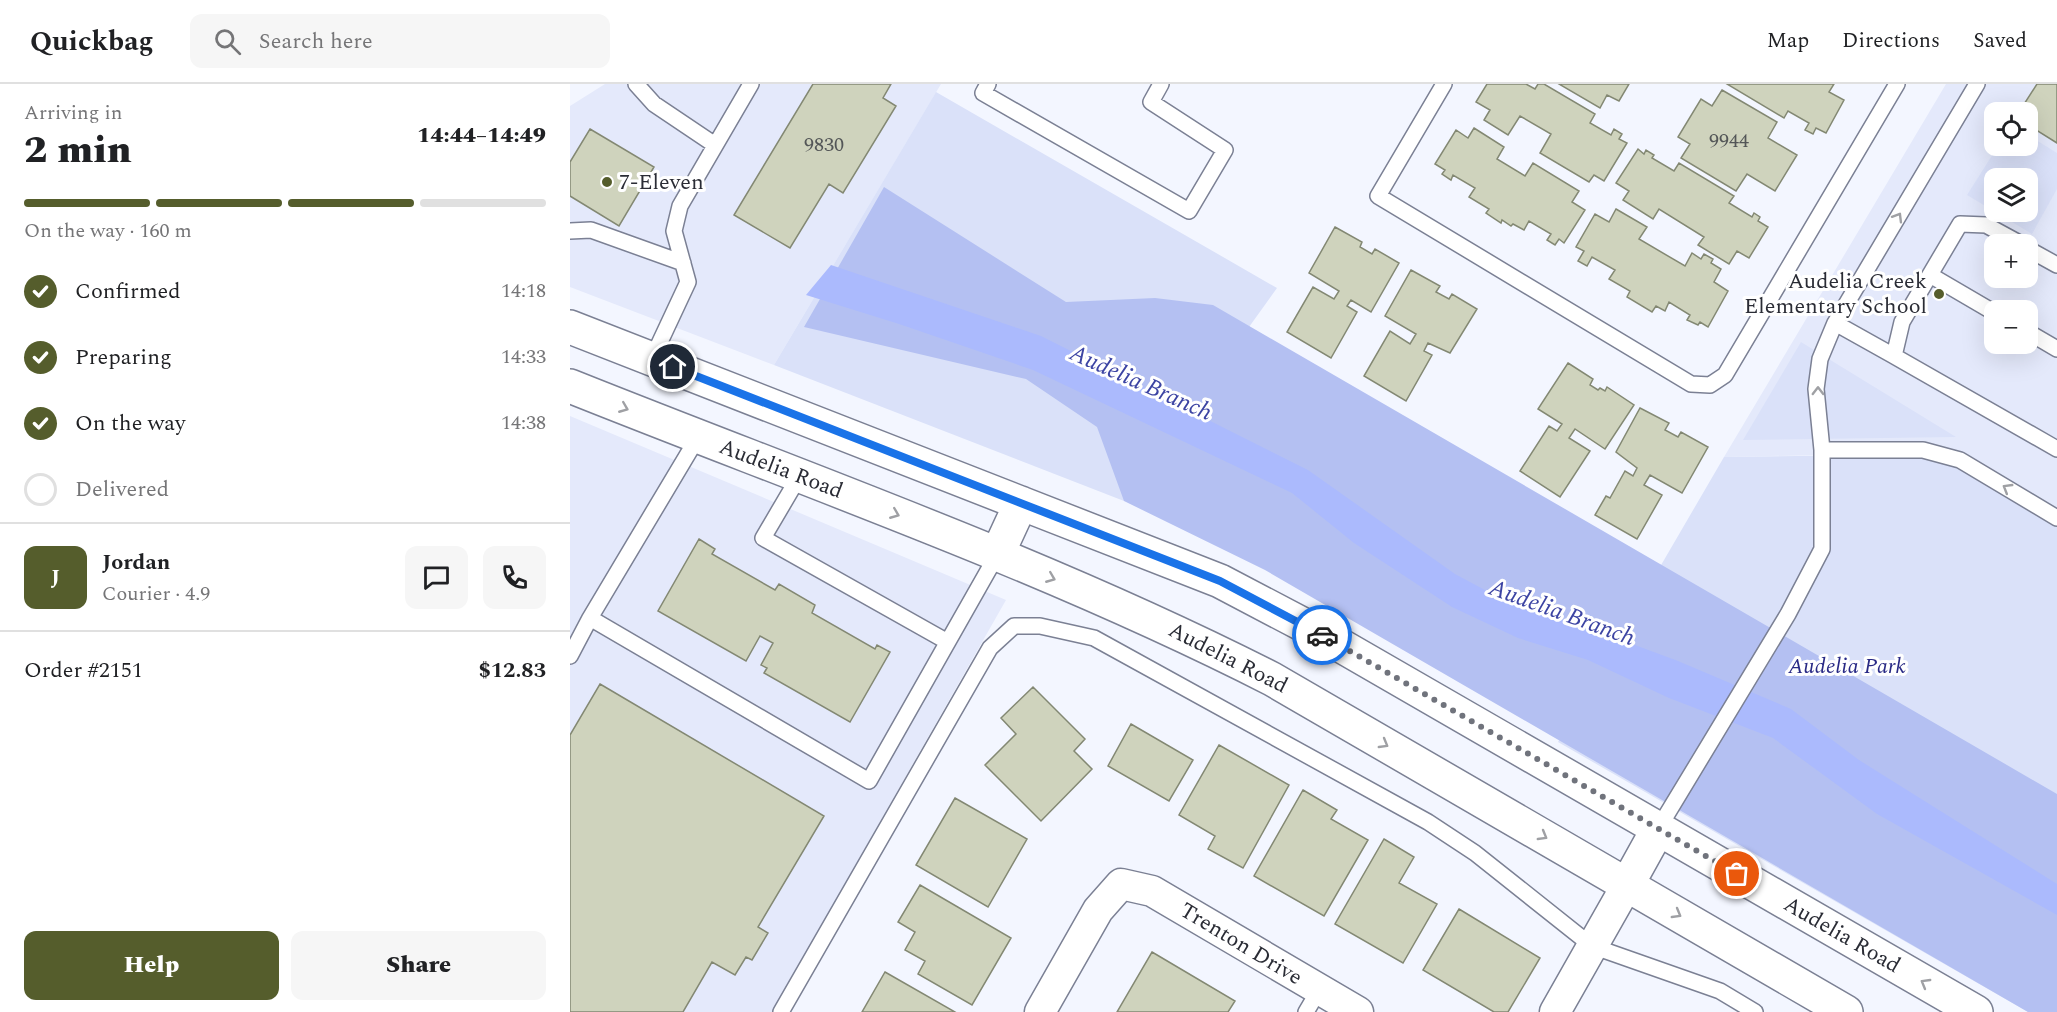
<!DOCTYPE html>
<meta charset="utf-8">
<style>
body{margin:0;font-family:Spectral,serif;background:#f6f6f6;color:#202124;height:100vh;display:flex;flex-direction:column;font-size:22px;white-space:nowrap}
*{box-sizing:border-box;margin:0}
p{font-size:20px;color:#757577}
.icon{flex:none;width:33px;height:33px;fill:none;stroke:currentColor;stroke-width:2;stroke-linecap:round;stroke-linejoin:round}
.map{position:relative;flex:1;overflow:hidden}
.sheet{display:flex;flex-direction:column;background:#fff;width:570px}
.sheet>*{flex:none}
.fabs{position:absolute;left:1414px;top:18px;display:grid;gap:12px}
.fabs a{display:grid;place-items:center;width:54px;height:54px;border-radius:12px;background:#fff;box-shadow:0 6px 24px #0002;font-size:30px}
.pin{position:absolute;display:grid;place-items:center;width:51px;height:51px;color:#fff;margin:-26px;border:3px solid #fff;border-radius:50%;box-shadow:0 2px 6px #0007}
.courier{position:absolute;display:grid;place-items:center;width:60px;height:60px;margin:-30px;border:4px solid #1a73e8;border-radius:50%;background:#fff;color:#222;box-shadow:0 2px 8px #0007}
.headline em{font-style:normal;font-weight:800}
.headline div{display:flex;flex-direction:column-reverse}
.headline{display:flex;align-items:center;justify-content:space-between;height:102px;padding:0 24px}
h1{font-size:39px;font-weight:800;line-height:45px}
.bar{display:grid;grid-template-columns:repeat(4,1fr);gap:9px 6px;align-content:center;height:72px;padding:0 24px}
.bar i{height:8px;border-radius:4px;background:#e0e0e0}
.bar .on{background:#555d2c}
.bar p{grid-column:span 4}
.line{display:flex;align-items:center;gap:15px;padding:0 24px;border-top:2px solid #e0e0e0}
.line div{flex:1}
.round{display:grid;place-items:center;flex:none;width:63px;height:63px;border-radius:12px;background:#f6f6f6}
ol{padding:0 24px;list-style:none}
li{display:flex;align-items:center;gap:18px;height:66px}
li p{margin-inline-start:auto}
li .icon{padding:6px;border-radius:50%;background:#555d2c;color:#fff;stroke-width:4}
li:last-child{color:#757577}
li i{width:33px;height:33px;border:3px solid #e0e0e0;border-radius:50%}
.cta{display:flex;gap:12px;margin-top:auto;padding:12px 24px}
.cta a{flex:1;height:69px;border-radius:12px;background:#555d2c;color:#fff;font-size:24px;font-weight:800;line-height:69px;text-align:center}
.cta a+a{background:#f6f6f6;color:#202124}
header{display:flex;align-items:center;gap:36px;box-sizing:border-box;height:84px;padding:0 30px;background:#fff;border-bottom:2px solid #e0e0e0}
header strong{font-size:28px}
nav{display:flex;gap:33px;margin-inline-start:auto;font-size:21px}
.search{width:420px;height:54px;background:#f6f6f6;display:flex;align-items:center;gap:15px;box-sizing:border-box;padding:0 21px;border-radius:12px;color:#757577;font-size:22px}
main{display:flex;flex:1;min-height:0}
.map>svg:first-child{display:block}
</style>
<header>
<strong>Quickbag</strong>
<div class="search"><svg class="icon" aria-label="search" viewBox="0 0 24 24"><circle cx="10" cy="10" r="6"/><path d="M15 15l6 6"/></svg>Search here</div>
<nav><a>Map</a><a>Directions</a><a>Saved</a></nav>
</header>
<main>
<section class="sheet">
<div class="headline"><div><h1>2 min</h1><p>Arriving in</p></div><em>14:44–14:49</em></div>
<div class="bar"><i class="on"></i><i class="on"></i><i class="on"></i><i></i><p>On the way · 160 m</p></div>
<ol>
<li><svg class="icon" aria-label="check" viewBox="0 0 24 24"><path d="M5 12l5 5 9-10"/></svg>Confirmed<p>14:18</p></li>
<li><svg class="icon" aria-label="check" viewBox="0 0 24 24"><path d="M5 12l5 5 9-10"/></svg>Preparing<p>14:33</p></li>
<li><svg class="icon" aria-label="check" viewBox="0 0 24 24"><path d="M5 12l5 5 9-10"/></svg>On the way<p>14:38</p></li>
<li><i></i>Delivered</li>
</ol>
<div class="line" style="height:108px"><b class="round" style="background:#555d2c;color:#fff">J</b><div><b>Jordan</b><p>Courier · 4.9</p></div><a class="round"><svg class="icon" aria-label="chat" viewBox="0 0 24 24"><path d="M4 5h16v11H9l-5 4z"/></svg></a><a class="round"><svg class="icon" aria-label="phone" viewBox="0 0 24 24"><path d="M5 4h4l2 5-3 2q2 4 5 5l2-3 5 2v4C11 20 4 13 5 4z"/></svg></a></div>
<div class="line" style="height:78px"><div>Order #2151</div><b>$12.83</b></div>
<div class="cta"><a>Help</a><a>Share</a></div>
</section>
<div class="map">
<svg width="1487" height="928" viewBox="0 0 1487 928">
<rect width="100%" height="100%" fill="#f3f6ff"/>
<path fill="#e4e9fb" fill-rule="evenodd" d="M 35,0 L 371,0 L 204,281 L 0,203 L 0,22 Z
M 1376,0 L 1487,0 L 1487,435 L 1303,370 L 1154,373 ZM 1425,28 L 1458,28 L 1458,62 L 1425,62 ZM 1425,94 L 1458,94 L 1458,128 L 1425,128 ZM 1425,160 L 1458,160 L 1458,194 L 1425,194 ZM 1425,226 L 1458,226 L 1458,260 L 1425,260 Z
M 0,332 L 436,516 L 202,928 L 0,928 Z"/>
<path fill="#dae1f9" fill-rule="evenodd" d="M 366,8 L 707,204 L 554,417 L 204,281 Z
M 1458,51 L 1487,69 L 1487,105 L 1462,150 L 1397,111 L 1428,62 L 1458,62 ZM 1458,94 L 1458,128 L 1425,128 L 1425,94 Z
M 1231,258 L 1386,353 L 1173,356 Z
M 1380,370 L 1487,435 L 1487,928 L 1458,928 L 988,658 L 1154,373 Z"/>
<path fill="#b4c0f2" d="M 314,103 L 496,218 L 585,214 L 643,221 L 1487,710 L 1487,928 L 1458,928 L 695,486 L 554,417 L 527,343 L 456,295 L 234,243 Z"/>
<path fill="#abbafd" d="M 261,181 L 471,252 L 738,386 L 885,490 L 945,522 L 1019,544 L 1108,577 L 1221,625 L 1289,676 L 1487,800 L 1487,831 L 1307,730 L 1203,654 L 1099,614 L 1018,576 L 948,554 L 882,523 L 784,459 L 722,409 L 463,286 L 329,240 L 236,211 Z"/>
<path fill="#cfd3bd" stroke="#838873" stroke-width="1.5" d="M 243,0 L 321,0 L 313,14 L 326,22 L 273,109 L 259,100 L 220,164 L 164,131 Z
M 917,0 L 956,0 L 965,5 L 968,0 L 974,0 L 1025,30 L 1020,39 L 1041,51 L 1044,45 L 1052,50 L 1049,55 L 1057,59 L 1034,97 L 1024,91 L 1019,98 L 970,69 L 981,50 L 950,32 L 938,51 L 914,36 L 920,26 L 906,18 Z
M 989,0 L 1059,0 L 1049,17 L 1037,11 L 1030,24 Z
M 1157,0 L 1264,0 L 1259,8 L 1274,16 L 1256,49 L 1246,44 L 1243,50 L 1235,46 L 1239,39 L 1218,27 L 1214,34 Z
M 1467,0 L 1487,0 L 1487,59 L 1458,41 L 1458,28 L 1449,28 Z
M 1467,0 L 1487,0 L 1487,59 L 1458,41 L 1458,28 L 1449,28 Z
M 1152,6 L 1207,38 L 1198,54 L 1227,71 L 1205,107 L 1177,90 L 1166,107 L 1111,74 L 1120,60 L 1108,53 L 1131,15 L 1142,22 Z
M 904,44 L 934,63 L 927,75 L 955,92 L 963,79 L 1009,107 L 1002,118 L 1015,126 L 994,159 L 989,155 L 985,161 L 977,156 L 981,150 L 959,137 L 954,146 L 943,140 L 941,142 L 932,136 L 931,139 L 916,129 L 919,125 L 899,113 L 905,104 L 883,91 L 881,96 L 872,90 L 875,86 L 865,80 L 886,46 L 898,54 Z
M 20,45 L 84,83 L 49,142 L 0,112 L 0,78 Z
M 1068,65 L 1074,70 L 1076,66 L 1084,71 L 1082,74 L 1104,87 L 1109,79 L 1164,112 L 1159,119 L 1182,133 L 1184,129 L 1190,133 L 1188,137 L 1198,143 L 1179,174 L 1167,167 L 1159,180 L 1128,161 L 1134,153 L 1089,125 L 1083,135 L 1053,116 L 1059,107 L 1046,99 Z
M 1046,125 L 1077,143 L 1069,155 L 1115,182 L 1122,169 L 1131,175 L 1134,170 L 1143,175 L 1141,179 L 1151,185 L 1144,198 L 1158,207 L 1138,243 L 1130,238 L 1128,241 L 1117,236 L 1120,231 L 1099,218 L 1095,227 L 1086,222 L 1082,228 L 1057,213 L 1060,207 L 1039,195 L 1045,186 L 1022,173 L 1017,182 L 1008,177 L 1014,167 L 1006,163 L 1025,130 L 1039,138 Z
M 765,143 L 792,158 L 790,163 L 802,170 L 805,165 L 829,179 L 801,228 L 781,216 L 777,222 L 787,228 L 761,274 L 717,248 L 743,203 L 764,215 L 769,207 L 739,189 Z
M 841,186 L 870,202 L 866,208 L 879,215 L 882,210 L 907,225 L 880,269 L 858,259 L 854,267 L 862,271 L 836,317 L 794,292 L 820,247 L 840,260 L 846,250 L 815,232 Z
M 998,279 L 1023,295 L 1020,301 L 1028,306 L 1030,304 L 1035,307 L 1037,303 L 1064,321 L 1035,365 L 1005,345 L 999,354 L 1020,367 L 990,413 L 950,387 L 979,342 L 987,347 L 992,340 L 968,325 Z
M 1070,324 L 1099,339 L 1095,346 L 1108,353 L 1111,348 L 1138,363 L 1112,409 L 1080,391 L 1074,401 L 1092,411 L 1067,455 L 1025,431 L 1036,412 L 1040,414 L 1055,387 L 1063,392 L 1067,384 L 1046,368 Z
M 129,455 L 145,465 L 142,470 L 205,506 L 209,500 L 245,521 L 242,529 L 305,565 L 307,561 L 320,568 L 280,638 L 194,589 L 197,584 L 191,581 L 203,559 L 190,552 L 176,577 L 88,527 Z
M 30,600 L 254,732 L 188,843 L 198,849 L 182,876 L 176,873 L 165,891 L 142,878 L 113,928 L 0,928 L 0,651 Z
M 463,603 L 515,655 L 504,667 L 522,685 L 471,737 L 415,681 L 446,650 L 431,634 Z
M 561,640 L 623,676 L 599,717 L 538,682 Z
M 649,661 L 719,701 L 673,784 L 638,765 L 645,752 L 609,731 Z
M 733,706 L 767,726 L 761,735 L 798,756 L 754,832 L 684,792 Z
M 385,714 L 457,755 L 418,823 L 346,781 Z
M 814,755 L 844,773 L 829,799 L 867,820 L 833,879 L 765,840 Z
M 350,801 L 441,854 L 402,921 L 348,890 L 355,877 L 335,866 L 345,848 L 328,838 Z
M 889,825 L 970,874 L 938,928 L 924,928 L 853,886 Z
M 582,868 L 665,917 L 658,928 L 547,928 Z
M 315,888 L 385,928 L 292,928 Z"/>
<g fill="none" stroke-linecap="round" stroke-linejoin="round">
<defs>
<path id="service" d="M 66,0 L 84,20 L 145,61
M 418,0 L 413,9 L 619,127 L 655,66 L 581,18 L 591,0
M 874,0 L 808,112 L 1121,300 L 1140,301 L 1155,291 L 1327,0
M 0,147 L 21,146 L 113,179
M 1451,160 L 1416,141 L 1390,140 L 1332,238 L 1324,272 L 1487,365
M 1458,165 L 1487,181
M 1360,191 L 1425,229
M 1265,239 L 1324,272
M 1458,248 L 1487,265
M 82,275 L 118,198 L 104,147 L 110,122 L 181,0
M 128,353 L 20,534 L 299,697 L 427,471
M 1252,366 L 1353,366 L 1390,376 L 1487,434
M 230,391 L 193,454 L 376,557
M 0,572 L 20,534
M 1088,745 L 1218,530 L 1252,465 L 1252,366 L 1246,305 L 1250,275 L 1265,239 L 1407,0
M 211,928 L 420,564 L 444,542 L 470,542 L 524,554 L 858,738 L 905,769 L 1022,862 L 1150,907 L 1185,928
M 736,928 L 749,906"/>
<path id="minor" d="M 470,928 L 528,826 L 551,800 L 582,807 L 788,928
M 985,928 L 1057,801"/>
<path id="secondary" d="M 0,243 L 650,497 L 749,549 L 1406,928
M 0,302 C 235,396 476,480 702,595 L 1276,928
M 427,471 L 451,419
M 1057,801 L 1088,745"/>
</defs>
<use href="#service" stroke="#7b8094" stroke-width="18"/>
<use href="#minor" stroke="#7b8094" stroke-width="33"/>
<use href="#secondary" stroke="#7b8094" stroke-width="36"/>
<use href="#service" stroke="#fff" stroke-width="15"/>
<use href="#minor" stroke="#fff" stroke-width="30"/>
<use href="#secondary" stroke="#fff" stroke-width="33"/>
</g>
<defs><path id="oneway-chevron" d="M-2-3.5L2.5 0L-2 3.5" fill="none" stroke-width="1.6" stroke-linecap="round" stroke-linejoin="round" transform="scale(1.5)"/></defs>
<g stroke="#9fa0a4">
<use href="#oneway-chevron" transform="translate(1328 133) rotate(-59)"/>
<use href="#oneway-chevron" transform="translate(1248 307) rotate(-90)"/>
<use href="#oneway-chevron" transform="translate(54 324) rotate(22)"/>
<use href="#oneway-chevron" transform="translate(1437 404) rotate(-149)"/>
<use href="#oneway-chevron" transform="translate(325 430) rotate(22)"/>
<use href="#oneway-chevron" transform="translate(481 494) rotate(22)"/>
<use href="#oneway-chevron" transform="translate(814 660) rotate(30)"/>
<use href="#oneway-chevron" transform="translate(973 752) rotate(30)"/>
<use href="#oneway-chevron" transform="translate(1107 830) rotate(30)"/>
<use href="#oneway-chevron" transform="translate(1355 899) rotate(-150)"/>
</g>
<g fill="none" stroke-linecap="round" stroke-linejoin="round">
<path stroke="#70737c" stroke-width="6" stroke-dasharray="0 10.8" d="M 752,551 L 1167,790"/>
<path stroke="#1a73e8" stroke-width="8" d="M 103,283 L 650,497 L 752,551"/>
</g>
<g fill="#555d2c" stroke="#fff" stroke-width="2">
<circle cx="37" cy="98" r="6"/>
<circle cx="1369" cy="210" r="6"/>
</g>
<g text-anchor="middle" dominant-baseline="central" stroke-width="6" stroke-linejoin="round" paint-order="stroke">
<g font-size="20" fill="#535657">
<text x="1159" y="57">9944</text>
<text x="254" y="61">9830</text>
</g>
<g font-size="22" fill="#2a2c35" stroke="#fff" text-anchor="start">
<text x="49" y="98">7-Eleven</text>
<text x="1357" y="197" text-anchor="end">Audelia Creek<tspan x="1357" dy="25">Elementary School</tspan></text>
</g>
<g font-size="22" fill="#2a2c35" stroke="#fff">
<text transform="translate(211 385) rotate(21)">Audelia Road</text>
<text transform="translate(658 574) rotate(27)">Audelia Road</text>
<text transform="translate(1272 851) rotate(30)">Audelia Road</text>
<text transform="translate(671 860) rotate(31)">Trenton Drive</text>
</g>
<g font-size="22" font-style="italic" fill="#282985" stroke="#fff">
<text x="1277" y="582">Audelia Park</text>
</g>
<g font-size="24" font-style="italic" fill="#3c44a3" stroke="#fff">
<text transform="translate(571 299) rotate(24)">Audelia Branch</text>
<text transform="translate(992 529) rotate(20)">Audelia Branch</text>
</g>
</g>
</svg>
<div class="fabs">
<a><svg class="icon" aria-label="locate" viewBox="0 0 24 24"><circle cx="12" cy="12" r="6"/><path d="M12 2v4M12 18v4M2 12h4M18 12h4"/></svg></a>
<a><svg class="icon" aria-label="layers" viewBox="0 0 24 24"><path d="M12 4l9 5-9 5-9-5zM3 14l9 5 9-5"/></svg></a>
<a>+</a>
<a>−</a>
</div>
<div class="pin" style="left:1167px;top:790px;background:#ea580c"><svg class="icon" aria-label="bag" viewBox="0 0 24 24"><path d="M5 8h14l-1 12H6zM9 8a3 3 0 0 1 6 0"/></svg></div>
<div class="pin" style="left:103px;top:283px;background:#1f2937"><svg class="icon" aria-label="home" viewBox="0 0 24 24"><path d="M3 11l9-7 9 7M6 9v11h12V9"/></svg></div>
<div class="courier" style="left:752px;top:551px"><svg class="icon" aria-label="car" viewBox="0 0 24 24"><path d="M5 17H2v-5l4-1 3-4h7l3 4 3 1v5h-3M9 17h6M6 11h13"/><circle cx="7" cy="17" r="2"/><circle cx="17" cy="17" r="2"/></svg></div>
</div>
</main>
